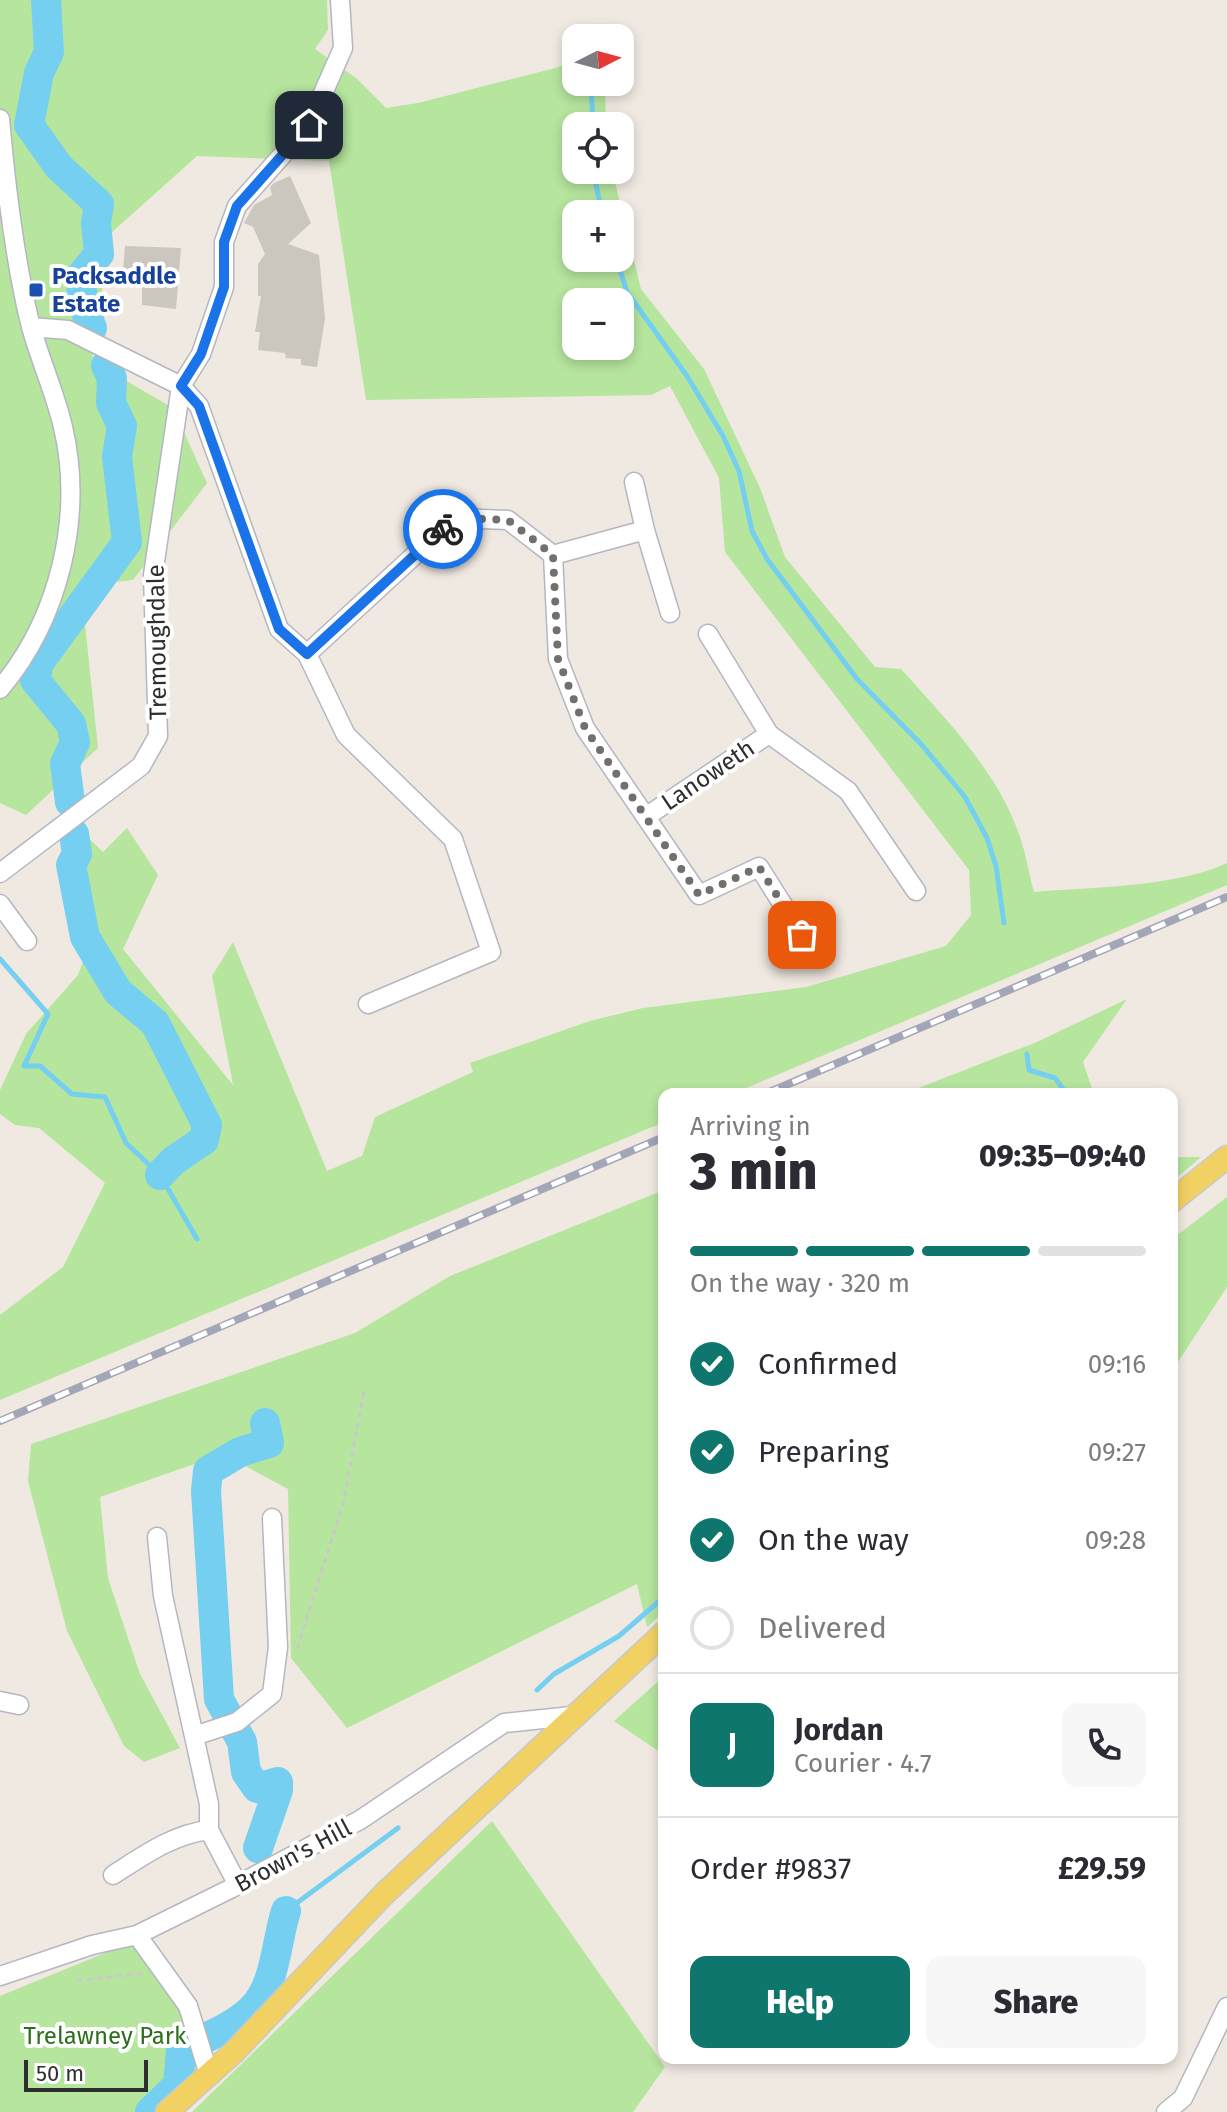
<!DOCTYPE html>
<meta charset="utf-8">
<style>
body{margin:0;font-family:"Fira Sans",sans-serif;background:#f7f7f7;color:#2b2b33;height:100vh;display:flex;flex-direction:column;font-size:30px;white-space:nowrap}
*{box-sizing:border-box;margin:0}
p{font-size:26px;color:#7c7c81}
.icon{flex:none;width:44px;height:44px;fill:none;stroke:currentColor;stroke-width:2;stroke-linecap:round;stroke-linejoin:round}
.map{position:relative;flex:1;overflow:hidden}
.sheet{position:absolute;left:658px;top:1088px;width:520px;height:976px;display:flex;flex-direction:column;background:#fff;border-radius:16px;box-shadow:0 4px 12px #0003}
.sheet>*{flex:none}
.needle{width:52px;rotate:84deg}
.controls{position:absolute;left:562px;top:24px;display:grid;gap:16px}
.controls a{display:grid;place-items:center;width:72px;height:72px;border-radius:16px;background:#fff;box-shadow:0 4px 12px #0003;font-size:40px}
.scale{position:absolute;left:24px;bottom:20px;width:124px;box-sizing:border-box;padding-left:8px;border:4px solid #2e2e2e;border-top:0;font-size:22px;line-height:28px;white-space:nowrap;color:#2e2e2e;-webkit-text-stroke:6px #fff;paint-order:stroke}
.pin{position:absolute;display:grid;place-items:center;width:68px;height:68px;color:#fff;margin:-34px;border-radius:16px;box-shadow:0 4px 12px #0006}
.courier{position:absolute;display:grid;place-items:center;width:80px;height:80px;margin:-40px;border:6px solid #1a73e8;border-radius:50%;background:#fff;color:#222;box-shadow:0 2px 10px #0007}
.head em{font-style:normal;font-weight:800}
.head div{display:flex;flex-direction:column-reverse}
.head{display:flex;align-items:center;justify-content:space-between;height:136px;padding:0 32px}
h1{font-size:52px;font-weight:800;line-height:60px}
.bar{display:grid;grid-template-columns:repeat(4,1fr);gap:12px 8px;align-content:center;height:96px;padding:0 32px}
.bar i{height:10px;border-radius:6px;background:#e1e1e2}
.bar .selected{background:#0f766e}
.bar p{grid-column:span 4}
.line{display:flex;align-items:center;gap:20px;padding:0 32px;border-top:2px solid #e1e1e2}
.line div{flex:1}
.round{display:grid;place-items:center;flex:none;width:84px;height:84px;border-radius:16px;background:#f7f7f7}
ol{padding:0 32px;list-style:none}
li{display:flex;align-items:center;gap:24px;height:88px}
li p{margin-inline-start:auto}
li .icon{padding:8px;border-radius:50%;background:#0f766e;color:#fff;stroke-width:4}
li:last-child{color:#7c7c81}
li i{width:44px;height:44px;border:4px solid #e1e1e2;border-radius:50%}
.button{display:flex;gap:16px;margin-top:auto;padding:16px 32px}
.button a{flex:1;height:92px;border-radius:16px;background:#0f766e;color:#fff;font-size:32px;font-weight:800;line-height:92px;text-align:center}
.button a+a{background:#f7f7f7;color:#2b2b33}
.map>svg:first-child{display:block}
</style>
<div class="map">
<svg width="1227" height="2112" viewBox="0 0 1227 2112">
<rect width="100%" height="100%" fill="#efe9e1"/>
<path fill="#b6e59e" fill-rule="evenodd" d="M 0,0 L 327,0 L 328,30 L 315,49 L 356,78 L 386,108 L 418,103 L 559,67 L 576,58 L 576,82 L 605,82 L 606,126 L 576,126 L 576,170 L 612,170 L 641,289 L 704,369 L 760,488 L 785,557 L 875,667 L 901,669 C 945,718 999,773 1020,837 C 1026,854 1029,874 1034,892 C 1090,887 1177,887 1227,863 L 1227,885 L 732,1094 L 664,1094 L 664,1122 L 0,1400 L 0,1315 L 63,1267 L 105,1183 L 39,1128 L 15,1125 L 0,1114 L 0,1090 L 26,1034 L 78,975 L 85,956 L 67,842 L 79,829 L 103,852 L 127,828 L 158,875 L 123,949 L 233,1085 L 212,976 L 233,942 L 327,1171 L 362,1156 L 375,1117 L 473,1072 L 470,1063 L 590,1021 L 643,1008 L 806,987 L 946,946 L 971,915 L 969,870 L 725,552 L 719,478 L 670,386 L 651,395 L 366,400 L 329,161 L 197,156 L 110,234 L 92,361 L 173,408 L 207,483 L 133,580 L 81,586 L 98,748 L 26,815 L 0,803 ZM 576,214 L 620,214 L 620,258 L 576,258 ZM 576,302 L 620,302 L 620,346 L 576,346 Z
M 1127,999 L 1083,1062 L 1094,1094 L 903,1094 L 1037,1042 Z
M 1172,1157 L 1201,1157 L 1172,1182 Z
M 664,1190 L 664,1612 L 647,1627 L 637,1584 L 347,1728 L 291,1658 L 288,1489 L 223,1454 L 100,1497 L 108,1578 L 140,1674 L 180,1748 L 144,1762 L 124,1746 L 67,1631 L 28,1481 L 31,1444 L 355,1333 L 450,1276 Z
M 1227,1197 L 1227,1287 L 1172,1371 L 1172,1239 Z
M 664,1676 L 664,1755 L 614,1721 Z
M 492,1821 L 665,2067 L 633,2112 L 192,2112 Z
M 134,1941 L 179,2007 L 203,2074 L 162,2112 L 0,2112 L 0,1996 Z"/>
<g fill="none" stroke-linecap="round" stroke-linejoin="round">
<path stroke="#75cff0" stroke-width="5" d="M 591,82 L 593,126
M 593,170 L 602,214
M 616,258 L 627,292 L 687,376 L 723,436 L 739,471 L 752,531 L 767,559 L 857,679 L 921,744 L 965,797 L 987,838 L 996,866 L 1004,923
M 0,959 L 48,1014 L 24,1066 L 40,1066 L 72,1094 L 105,1097 L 126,1143 L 160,1175 L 197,1239
M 1027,1054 L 1029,1070 L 1055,1078 L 1067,1094
M 537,1690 L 554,1674 L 619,1636 L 664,1597
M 286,1911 L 398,1828"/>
<path stroke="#75cff0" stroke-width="30" d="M 46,0 L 49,52 L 39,73 L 29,125 L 59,167 L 99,204 L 96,223 L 99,254 L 80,277 L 84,307 L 92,328
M 70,802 L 65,764 L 75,742 L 71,724 L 35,680 L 39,663 L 127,542 L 117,457 L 122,426 L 111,403 L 112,379 L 106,365
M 74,834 L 77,854 L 71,865 L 85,937 L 118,992 L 155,1023 L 207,1125 L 204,1140 L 173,1161 L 160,1175
M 258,1848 L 278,1790 L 278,1782 L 257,1788 L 246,1772 L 242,1742 L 219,1699 L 206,1491 L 208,1471 L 240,1452 L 269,1443 L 265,1423
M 150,2112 L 178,2085 L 181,2050 C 204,2038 232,2028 251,2010 C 276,1987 276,1941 286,1911"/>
</g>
<path fill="#cbc7bf" d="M 290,176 L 311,223 L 288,244 L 319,255 L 325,319 L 317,367 L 301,365 L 301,359 L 286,358 L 285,353 L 258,350 L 260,332 L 255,332 L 261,296 L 258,296 L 258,264 L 265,254 L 253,227 L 244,223 L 254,205 L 272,195 L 270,187 L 274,183 Z
M 125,246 L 181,248 L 176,309 L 142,305 L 142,285 L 122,284 Z"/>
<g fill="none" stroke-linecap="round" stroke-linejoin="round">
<defs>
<path id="minor" d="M 0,119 C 6,187 14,257 30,323 C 39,358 55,392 63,427 C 84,517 59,619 0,689
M 31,327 L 68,330 L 181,386 L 199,406 L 279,629 L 307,654 L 346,735 L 453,839 L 491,952 L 368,1004
M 634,482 L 645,530
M 553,555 L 645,530 L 670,613
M 708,634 L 769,734
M 307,654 L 455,518 L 508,520 L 553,555 L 558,659 L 585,728 L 699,895 L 759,867 L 802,935
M 647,816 L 769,734 L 848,791 L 916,891
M 0,873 L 141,766 L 158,736 L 153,575 L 181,386 L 201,354 L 224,287 L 224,242 L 237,206 L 309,125 L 343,48 L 340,0
M 0,904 L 27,941
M 157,1537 L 163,1596 L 209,1804 L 209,1830 L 238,1885
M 0,1701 L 19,1705
M 194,1736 L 237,1722 L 272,1694 L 278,1647 L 272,1518
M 113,1875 C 143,1856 173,1834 209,1830
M 137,1935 L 188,2006 L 209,2075
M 0,1976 L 92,1945 L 137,1935 L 230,1889 L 360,1820 L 504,1723 L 572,1716
M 1166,2112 L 1183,2098 L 1227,2007"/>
<path id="major" d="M 1172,1201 L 1227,1157
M 167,2112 L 234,2052 L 384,1894 L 664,1633"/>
</defs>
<use href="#minor" stroke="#b4b7c1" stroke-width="21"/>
<use href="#major" stroke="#c9c9c9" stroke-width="25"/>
<path stroke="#c9c9c9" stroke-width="3" stroke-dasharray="6 4" stroke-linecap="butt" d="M 297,1649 L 343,1504 L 364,1391
M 77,1981 L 144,1973"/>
<use href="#minor" stroke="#fff" stroke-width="18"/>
<use href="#major" stroke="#f2d163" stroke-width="22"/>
<defs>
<path id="rail" d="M 765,1094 L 1227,897
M 0,1421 L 664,1137"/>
</defs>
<use href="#rail" stroke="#a3a6b8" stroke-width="8"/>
<use href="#rail" stroke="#fff" stroke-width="5" stroke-dasharray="15" stroke-linecap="butt"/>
</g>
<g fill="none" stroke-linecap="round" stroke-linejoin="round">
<path stroke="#726f6d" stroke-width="8" stroke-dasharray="0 14.4" d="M 443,529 L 455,518 L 508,520 L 553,555 L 558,659 L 585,728 L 699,895 L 759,867 L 802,935"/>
<path stroke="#1a73e8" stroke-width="10" d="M 309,125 L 237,206 L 224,242 L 224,287 L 201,354 L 181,386 L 199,406 L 279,629 L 307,654 L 443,529"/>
</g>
<rect fill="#1a4fb4" stroke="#fff" stroke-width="3" x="28" y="282" width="16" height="16" rx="4"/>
<g text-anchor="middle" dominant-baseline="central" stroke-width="8" stroke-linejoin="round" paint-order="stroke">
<g font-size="24" font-weight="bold" fill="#164399" stroke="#fff" text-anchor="start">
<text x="52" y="276">Packsaddle<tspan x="52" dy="28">Estate</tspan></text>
</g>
<g font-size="24" fill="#2e2e2e" stroke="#fff">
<text transform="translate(157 642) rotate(-91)">Tremoughdale</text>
<text transform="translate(708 775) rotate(-34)">Lanoweth</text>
<text transform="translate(293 1856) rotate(-28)">Brown's Hill</text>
</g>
<g font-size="24" fill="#2c6e1b" stroke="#fff">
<text x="105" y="2036">Trelawney Park</text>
</g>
</g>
</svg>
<div class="controls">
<a><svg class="needle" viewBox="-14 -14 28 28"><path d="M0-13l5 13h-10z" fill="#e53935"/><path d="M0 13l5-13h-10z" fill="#7c7c81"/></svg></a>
<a><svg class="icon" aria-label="locate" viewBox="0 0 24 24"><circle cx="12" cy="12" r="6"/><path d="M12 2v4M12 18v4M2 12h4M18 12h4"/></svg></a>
<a>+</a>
<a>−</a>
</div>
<div class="scale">50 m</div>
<div class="pin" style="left:802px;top:935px;background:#ea580c"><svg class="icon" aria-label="bag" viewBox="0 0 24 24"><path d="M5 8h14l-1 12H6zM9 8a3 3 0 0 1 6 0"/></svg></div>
<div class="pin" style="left:309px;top:125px;background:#1f2937"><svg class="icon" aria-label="home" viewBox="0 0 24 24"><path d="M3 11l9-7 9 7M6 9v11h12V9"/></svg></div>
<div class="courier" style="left:443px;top:529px"><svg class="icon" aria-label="bike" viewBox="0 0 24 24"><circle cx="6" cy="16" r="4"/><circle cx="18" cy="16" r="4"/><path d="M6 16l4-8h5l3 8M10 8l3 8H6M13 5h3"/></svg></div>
<section class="sheet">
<div class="head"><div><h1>3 min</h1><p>Arriving in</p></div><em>09:35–09:40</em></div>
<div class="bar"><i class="selected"></i><i class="selected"></i><i class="selected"></i><i></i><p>On the way · 320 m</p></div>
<ol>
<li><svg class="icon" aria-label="check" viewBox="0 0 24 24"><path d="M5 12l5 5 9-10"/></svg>Confirmed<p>09:16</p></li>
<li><svg class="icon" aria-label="check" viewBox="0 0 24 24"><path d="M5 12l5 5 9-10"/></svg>Preparing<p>09:27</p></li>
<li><svg class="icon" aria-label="check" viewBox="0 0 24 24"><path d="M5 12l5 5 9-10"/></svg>On the way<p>09:28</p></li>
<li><i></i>Delivered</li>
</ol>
<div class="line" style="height:144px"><b class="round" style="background:#0f766e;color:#fff">J</b><div><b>Jordan</b><p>Courier · 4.7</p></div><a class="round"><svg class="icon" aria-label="phone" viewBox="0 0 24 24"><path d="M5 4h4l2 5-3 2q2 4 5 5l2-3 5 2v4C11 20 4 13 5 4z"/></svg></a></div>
<div class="line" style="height:104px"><div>Order #9837</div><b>£29.59</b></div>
<div class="button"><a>Help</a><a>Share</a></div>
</section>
</div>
